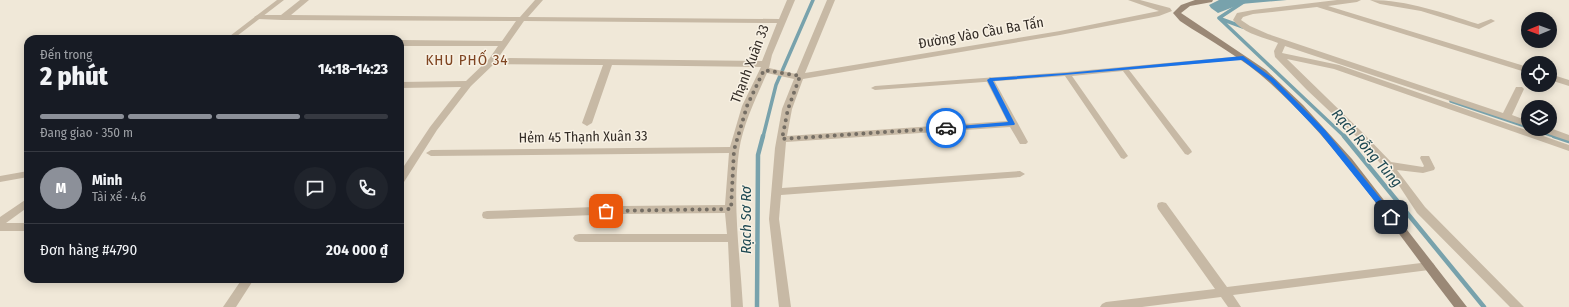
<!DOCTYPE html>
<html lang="vi">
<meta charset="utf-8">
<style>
body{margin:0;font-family:"Fira Sans Condensed",sans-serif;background:#20242c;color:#f1f3f6;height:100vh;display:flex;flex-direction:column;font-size:15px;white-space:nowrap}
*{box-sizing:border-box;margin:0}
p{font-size:13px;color:#9ea1a6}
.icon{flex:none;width:22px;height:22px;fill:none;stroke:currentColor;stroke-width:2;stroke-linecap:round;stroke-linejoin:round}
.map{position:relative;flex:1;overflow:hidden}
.drawer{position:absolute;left:24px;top:35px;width:380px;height:248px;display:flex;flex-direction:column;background:#171b24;border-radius:12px;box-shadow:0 2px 10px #0003}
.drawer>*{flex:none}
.needle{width:26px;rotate:269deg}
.tools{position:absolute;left:1521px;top:12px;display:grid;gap:8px}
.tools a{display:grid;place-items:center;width:36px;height:36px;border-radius:50%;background:#171b24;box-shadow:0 2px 10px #0003;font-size:20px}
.pin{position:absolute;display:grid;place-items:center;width:34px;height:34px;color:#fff;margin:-17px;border-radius:8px;box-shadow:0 2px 6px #0006}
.courier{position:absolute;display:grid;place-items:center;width:40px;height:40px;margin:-20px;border:3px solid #1a73e8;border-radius:50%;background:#fff;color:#222;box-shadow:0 1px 5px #0007}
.headline em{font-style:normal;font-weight:800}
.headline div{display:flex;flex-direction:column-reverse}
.headline{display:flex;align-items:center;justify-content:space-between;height:68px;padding:0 16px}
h1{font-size:26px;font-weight:800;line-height:30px}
.bar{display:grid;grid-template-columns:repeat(4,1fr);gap:6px 4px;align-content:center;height:48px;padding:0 16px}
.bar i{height:5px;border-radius:3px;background:#363941}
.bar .current{background:#8c9099}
.bar p{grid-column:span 4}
.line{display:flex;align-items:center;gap:10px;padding:0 16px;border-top:1px solid #363941}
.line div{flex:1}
.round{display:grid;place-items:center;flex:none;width:42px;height:42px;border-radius:21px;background:#20242c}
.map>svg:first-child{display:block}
</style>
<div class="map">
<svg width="1569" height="307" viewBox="0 0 1569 307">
<rect width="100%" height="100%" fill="#f0e8d8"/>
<path fill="#78a2ac" d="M 1219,0 L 1287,0 L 1241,4 L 1218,13 L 1211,8 L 1209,5 Z"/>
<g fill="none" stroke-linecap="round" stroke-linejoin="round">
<path stroke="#78a2ac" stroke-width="3.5" d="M 1219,18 L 1345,137
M 1219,18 L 1245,1 L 1250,0
M 1221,19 L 1243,27
M 1451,101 L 1528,127
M 1533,129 L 1557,137
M 763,137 L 776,85 L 813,0"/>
<path stroke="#78a2ac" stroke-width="4.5" d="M 1344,136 L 1484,307
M 1554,136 L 1569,141
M 757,307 L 758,155 L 763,136"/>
<path fill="#c7b9a5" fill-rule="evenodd" d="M 277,0 L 284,0 L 233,39 L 226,39 Z
M 1243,56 L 1245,57 L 1246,58 L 1245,59 L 1129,70 L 1191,150 L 1192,152 L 1188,155 L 1185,154 L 1123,71 L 1072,76 L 1128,156 L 1124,159 L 1121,158 L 1065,76 L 875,90 L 871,88 L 875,86 L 1067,72 Z"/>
<path fill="#c7b9a5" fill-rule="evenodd" d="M 300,0 L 309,0 L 291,15 L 520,17 L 535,0 L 543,0 L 528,17 L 779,19 L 787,0 L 795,0 L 772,55 L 769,68 L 796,74 L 827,0 L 835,0 L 805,73 L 1060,31 L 1159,11 L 1128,0 L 1140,0 L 1170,8 L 1172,11 L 1159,16 L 1060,35 L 803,79 L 792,109 L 787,136 L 1007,121 L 986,80 L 990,77 L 994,80 L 1028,142 L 1026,144 L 1020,144 L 1010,127 L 786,142 L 782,188 L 1020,171 L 1025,174 L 1020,177 L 781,195 L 779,219 L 791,307 L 779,307 L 769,219 L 775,148 L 782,109 L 794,79 L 767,73 C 756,98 743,124 739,151 C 732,203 740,255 743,307 L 731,307 L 728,242 L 579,242 L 575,241 L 573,238 L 575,235 L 579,234 L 727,234 L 725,213 L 621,214 L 487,219 L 483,218 L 482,215 L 483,212 L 487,211 L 621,206 L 725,205 L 729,153 L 431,156 L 426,153 L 431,150 L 730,147 L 742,106 L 761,67 L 612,65 L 592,123 L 587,126 L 582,123 L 603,65 L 494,64 L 471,86 L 437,130 L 404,182 L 400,183 L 400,172 L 430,127 L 461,87 L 400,88 L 400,82 L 466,81 L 489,59 L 498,46 L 400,46 L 400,40 L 502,41 L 516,21 L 282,20 L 258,19 L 254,17 L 258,15 L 281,15 ZM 524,21 L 777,23 L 762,61 L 498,58 Z
M 1337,0 L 1361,0 L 1357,2 L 1328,6 L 1528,67 L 1528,73 L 1317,7 L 1253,14 L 1243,17 L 1241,20 L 1250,26 L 1268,34 L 1503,113 L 1516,87 L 1522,87 L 1524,89 L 1512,115 L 1528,121 L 1528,127 L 1285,46 L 1282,53 L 1339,65 L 1569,145 L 1569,151 L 1334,69 L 1287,59 L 1363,133 L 1391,162 L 1423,167 L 1424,166 L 1420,158 L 1421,156 L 1429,156 L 1435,168 L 1434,170 L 1423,173 L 1397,170 L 1425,207 L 1524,307 L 1510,307 L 1417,213 L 1396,181 L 1357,137 L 1307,90 L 1275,57 L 1274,51 L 1278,43 C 1263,37 1244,34 1233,20 L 1237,13 L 1253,10 Z
M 1370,0 C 1408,0 1443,13 1478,24 L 1491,19 L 1495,21 L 1479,29 L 1421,11 L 1380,4 Z
M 1550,74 L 1569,80 L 1569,86 L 1550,80 Z
M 1550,128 L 1569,135 L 1569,141 L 1539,131 L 1537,129 Z
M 28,171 L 28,177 L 0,182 L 0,176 Z
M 28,198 L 28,207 L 6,223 L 28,223 L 28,231 L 0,231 L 0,217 Z
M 1162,202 L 1166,203 L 1227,287 L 1429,262 L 1433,263 L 1435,266 L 1433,269 L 1429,270 L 1233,295 L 1241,307 L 1228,307 L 1221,297 L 1142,307 L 1100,307 L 1102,304 L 1106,302 L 1215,289 L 1158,209 L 1157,206 L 1158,203 Z
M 242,279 L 254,279 L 236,307 L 223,307 Z"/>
<path fill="#9a8876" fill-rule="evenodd" d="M 1195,0 L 1213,0 L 1212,2 L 1190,6 L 1181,13 L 1266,70 L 1303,105 L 1352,159 L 1467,307 L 1454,307 C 1395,231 1342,148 1270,83 C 1243,58 1210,41 1180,21 L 1173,13 L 1181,5 Z"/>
</g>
<path fill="#1a73e8" d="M 1243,56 L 1274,79 L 1325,130 L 1394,215 L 1394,219 L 1389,219 L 1320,133 L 1270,81 L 1242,60 L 993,81 L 1015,124 L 1014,125 L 946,130 L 942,128 L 946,127 L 1008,122 L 987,80 L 990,78 L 1067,73 Z"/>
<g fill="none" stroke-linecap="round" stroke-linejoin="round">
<path stroke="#756e64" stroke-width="4" stroke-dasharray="0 7.2" d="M 606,211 L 731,209 L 734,150 L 747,106 L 764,70 L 800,76 L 788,109 L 782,139 L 946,128"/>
</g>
<g text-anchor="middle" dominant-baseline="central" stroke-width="3" stroke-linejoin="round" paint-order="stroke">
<g font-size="14" fill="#332c26" stroke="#f8f1e4">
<text transform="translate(981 33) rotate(-10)">Đường Vào Cầu Ba Tấn</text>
<text transform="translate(750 64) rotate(-69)">Thạnh Xuân 33</text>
<text transform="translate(583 137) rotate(-1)">Hẻm 45 Thạnh Xuân 33</text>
</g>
<g font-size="15" letter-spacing="1" fill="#7f4522" stroke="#f8f1e4">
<text x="467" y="60">KHU PHỐ 34</text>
</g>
<g font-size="15" font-style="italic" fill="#1d4852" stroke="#f8f1e4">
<text transform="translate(1367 148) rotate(49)">Rạch Rỗng Tùng</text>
<text transform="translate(746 220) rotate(-90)">Rạch Sơ Rơ</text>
</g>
</g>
</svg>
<div class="tools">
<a><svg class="needle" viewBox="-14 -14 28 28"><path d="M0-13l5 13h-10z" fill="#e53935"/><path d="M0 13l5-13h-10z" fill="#9ea1a6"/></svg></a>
<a><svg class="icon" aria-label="locate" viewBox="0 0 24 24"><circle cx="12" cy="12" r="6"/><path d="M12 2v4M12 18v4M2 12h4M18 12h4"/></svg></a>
<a><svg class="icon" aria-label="layers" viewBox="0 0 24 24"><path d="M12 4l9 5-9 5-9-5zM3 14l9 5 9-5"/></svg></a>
</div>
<div class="pin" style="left:606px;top:211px;background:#ea580c"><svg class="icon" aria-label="bag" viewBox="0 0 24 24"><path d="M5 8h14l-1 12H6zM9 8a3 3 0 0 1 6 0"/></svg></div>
<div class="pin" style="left:1391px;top:217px;background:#1f2937"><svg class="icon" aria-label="home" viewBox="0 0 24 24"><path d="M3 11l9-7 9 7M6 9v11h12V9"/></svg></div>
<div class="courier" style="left:946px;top:128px"><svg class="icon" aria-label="car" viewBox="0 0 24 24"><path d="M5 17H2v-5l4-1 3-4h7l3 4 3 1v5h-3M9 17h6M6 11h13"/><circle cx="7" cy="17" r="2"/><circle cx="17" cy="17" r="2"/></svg></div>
<section class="drawer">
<div class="headline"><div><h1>2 phút</h1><p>Đến trong</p></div><em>14:18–14:23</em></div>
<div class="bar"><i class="current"></i><i class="current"></i><i class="current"></i><i></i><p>Đang giao · 350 m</p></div>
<div class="line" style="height:72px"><b class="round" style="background:#8c9099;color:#fff">M</b><div><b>Minh</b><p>Tài xế · 4.6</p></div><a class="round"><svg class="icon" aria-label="chat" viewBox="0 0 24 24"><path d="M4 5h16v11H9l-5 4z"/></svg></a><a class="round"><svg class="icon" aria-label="phone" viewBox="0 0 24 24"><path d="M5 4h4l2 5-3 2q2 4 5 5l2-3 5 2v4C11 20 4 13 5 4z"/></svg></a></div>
<div class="line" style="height:52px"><div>Đơn hàng #4790</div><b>204 000 ₫</b></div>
</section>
</div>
